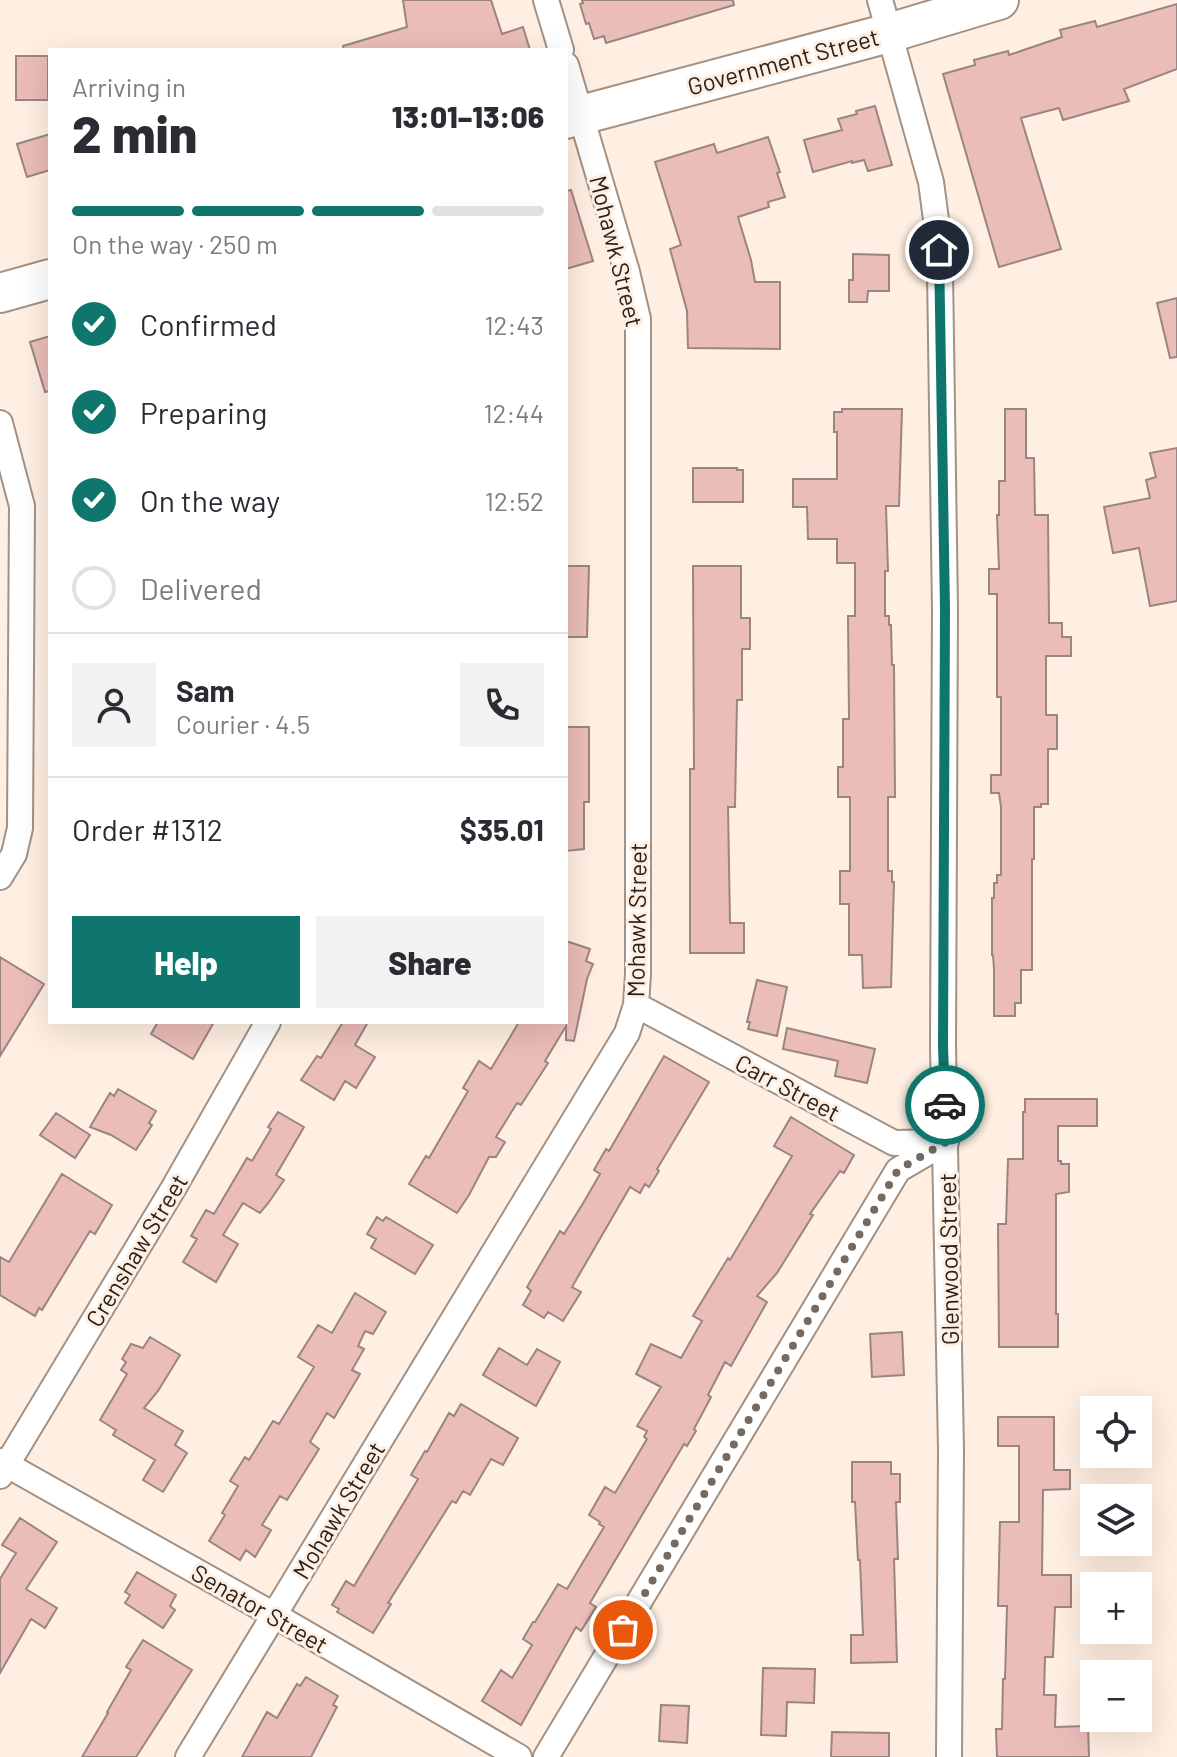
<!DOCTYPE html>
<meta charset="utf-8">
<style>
body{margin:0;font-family:Barlow,sans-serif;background:#f2f2f3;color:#2b2b33;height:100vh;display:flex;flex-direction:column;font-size:30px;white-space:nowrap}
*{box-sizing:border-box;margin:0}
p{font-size:26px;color:#7c7c81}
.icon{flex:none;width:44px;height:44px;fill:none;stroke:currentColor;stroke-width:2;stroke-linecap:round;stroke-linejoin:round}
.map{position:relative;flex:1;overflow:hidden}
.side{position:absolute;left:48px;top:48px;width:520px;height:976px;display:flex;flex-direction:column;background:#fff;border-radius:0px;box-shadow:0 8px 32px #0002}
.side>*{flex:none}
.buttons{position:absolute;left:1080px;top:1396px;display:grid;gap:16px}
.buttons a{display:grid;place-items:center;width:72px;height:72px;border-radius:0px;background:#fff;box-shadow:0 8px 32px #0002;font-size:40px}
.pin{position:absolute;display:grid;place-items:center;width:68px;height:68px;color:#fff;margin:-34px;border:4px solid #fff;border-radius:50%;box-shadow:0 2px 8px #0007}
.courier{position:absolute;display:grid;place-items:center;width:80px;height:80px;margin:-40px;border:6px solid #0f766e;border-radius:50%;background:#fff;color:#222;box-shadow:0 2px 10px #0007}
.headline em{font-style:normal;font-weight:800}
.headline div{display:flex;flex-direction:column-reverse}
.headline{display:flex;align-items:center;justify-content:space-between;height:136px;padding:0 24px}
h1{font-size:52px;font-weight:800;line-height:60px}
.bar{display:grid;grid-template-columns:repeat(4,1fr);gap:12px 8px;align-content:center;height:96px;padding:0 24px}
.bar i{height:10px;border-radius:6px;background:#e1e1e2}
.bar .current{background:#0f766e}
.bar p{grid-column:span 4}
.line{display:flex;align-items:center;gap:20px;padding:0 24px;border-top:2px solid #e1e1e2}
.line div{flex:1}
.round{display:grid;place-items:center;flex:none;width:84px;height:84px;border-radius:0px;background:#f2f2f3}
ol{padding:0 24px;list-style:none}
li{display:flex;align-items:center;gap:24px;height:88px}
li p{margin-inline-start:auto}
li .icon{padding:8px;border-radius:50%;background:#0f766e;color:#fff;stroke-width:4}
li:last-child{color:#7c7c81}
li i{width:44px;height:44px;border:4px solid #e1e1e2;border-radius:50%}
.action{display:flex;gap:16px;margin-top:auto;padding:16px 24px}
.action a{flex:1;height:92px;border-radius:0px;background:#0f766e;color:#fff;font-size:32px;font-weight:800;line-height:92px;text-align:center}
.action a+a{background:#f2f2f3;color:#2b2b33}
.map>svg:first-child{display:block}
</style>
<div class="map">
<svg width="1177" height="1757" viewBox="0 0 1177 1757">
<rect width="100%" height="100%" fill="#ffefe2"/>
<path fill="#eabdb8" stroke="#9c8481" stroke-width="2" d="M 403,0 L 491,0 L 502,34 L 523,27 L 530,50 L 344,50 L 343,46 L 407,27 Z
M 582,0 L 733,0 L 734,5 L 606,43 L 604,36 L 594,39 L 589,23 L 586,24 L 580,4 L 583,3 Z
M 1177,4 L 1177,69 L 1124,89 L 1129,101 L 1063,120 L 1059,108 L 1021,118 L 1061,249 L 999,267 L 943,74 L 975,65 L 974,60 L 1008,51 L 1009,55 L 1062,37 L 1060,30 L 1095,21 L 1097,27 Z
M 16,56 L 48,56 L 48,100 L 16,100 Z
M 875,106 L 892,165 L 868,171 L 864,160 L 852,163 L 852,161 L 813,172 L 804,140 L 842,130 L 838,119 L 857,114 L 856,111 Z
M 50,134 L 50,170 L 27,177 L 17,144 Z
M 768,137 L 780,172 L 777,173 L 785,197 L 768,202 L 769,207 L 738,217 L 751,260 L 755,282 L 780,282 L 780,349 L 688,348 L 687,311 L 670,249 L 681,245 L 655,162 L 714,144 L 717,153 Z
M 571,190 L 593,261 L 566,269 L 566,191 Z
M 853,254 L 889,255 L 889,291 L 868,291 L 867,302 L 849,302 L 849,280 L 853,280 Z
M 1177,298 L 1177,357 L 1170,358 L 1157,303 Z
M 50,336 L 50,391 L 45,392 L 30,342 Z
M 842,409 L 902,409 L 899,506 L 886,506 L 888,571 L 885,571 L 885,616 L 889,616 L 889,625 L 891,625 L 892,665 L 894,665 L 895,797 L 888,797 L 888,871 L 892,871 L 892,882 L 894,882 L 891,987 L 863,988 L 862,955 L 849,955 L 849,904 L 840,904 L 840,871 L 850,871 L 850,797 L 838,797 L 838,767 L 843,767 L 843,719 L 849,719 L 848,616 L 855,616 L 855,563 L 837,563 L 837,539 L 808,539 L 807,507 L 793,507 L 793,479 L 837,479 L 837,432 L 834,432 L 834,412 L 842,412 Z
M 1005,409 L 1026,409 L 1026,458 L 1034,458 L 1035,515 L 1048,515 L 1049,623 L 1062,623 L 1062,637 L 1071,637 L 1071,656 L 1046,656 L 1046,715 L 1057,715 L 1057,749 L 1048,749 L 1048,804 L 1041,804 L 1041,807 L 1034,807 L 1034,859 L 1032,859 L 1032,970 L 1021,970 L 1021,1003 L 1015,1003 L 1015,1016 L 994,1016 L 994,970 L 993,955 L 992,955 L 992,898 L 994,898 L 994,883 L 997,883 L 997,875 L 1001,875 L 1001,807 L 999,793 L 991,793 L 991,775 L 1001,775 L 1001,697 L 997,697 L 997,594 L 989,594 L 989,569 L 999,569 L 997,515 L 999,515 L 999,481 L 1005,481 Z
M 1177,448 L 1177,601 L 1150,606 L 1139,548 L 1113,553 L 1104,507 L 1150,498 L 1146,480 L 1156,477 L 1150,453 Z
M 693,468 L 737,468 L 737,470 L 743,470 L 743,502 L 693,502 Z
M 566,566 L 589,566 L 587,637 L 566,637 Z
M 693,566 L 741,566 L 741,618 L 750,618 L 750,649 L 742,649 L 742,700 L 737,700 L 735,807 L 728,807 L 730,923 L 744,923 L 744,953 L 690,953 L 690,769 L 694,769 Z
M 566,727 L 589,727 L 589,802 L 584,802 L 584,849 L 566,851 Z
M 566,941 L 590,949 L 586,961 L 593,964 L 587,979 L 574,1041 L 566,1040 L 566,1026 L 545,1061 L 548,1063 L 541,1074 L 521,1105 L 517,1103 L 496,1137 L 505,1142 L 496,1157 L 489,1157 L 469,1195 L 457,1213 L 409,1184 L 426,1156 L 429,1158 L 468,1091 L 463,1088 L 479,1061 L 491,1069 L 519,1022 L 566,1022 Z
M 0,957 L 44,984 L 0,1056 Z
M 757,980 L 787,987 L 777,1036 L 748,1029 L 750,1022 L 747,1022 Z
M 158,1022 L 214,1022 L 193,1059 L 151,1034 Z
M 343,1022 L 368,1022 L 355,1045 L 375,1057 L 356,1088 L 345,1081 L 334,1100 L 301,1080 L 317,1056 L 321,1058 Z
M 787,1028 L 875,1049 L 867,1083 L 835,1076 L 838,1061 L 783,1049 Z
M 664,1056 L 709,1082 L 657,1169 L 659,1171 L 649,1187 L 645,1184 L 640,1193 L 630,1187 L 572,1287 L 581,1292 L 563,1321 L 548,1312 L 544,1318 L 523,1305 L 531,1291 L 527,1287 L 560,1231 L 564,1234 L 585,1200 L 600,1174 L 594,1170 L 606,1149 L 609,1151 Z
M 118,1089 L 156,1111 L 149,1123 L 152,1125 L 136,1150 L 111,1135 L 90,1127 L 110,1093 L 114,1096 Z
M 1025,1099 L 1097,1099 L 1097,1126 L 1058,1126 L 1058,1161 L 1061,1161 L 1061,1164 L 1069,1164 L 1069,1192 L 1056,1194 L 1056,1314 L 1058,1314 L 1058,1347 L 999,1347 L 998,1224 L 1006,1224 L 1008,1159 L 1023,1159 L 1023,1112 L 1025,1112 Z
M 278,1112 L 304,1127 L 276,1175 L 284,1180 L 269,1202 L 260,1213 L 243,1203 L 223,1235 L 238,1244 L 216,1282 L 183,1262 L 197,1239 L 191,1236 L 206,1210 L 214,1214 L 247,1158 L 252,1161 L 271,1129 L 268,1127 Z
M 56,1113 L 90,1135 L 75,1158 L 40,1135 Z
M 791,1117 L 854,1155 L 844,1173 L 840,1171 L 810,1214 L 813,1215 L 777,1273 L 757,1296 L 767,1302 L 731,1366 L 725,1362 L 708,1395 L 711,1397 L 694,1429 L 696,1431 L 687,1446 L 684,1444 L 590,1603 L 596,1607 L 581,1631 L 576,1627 L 521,1725 L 482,1701 L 501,1670 L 512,1678 L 532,1645 L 523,1639 L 533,1622 L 535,1622 L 558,1584 L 567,1589 L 604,1527 L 599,1524 L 600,1522 L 589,1515 L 605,1487 L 615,1493 L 647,1439 L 644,1437 L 647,1431 L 637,1426 L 661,1387 L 636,1374 L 651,1344 L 681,1358 L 702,1321 L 693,1316 L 728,1258 L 730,1260 L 792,1156 L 774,1146 Z
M 62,1174 L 112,1205 L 95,1234 L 90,1231 L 42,1310 L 39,1308 L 35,1316 L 0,1295 L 0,1257 L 9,1262 Z
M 377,1217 L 383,1221 L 386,1217 L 433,1245 L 415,1274 L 371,1248 L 376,1239 L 367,1234 Z
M 355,1293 L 386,1312 L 373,1334 L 365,1331 L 358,1346 L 364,1349 L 352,1370 L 360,1374 L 334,1418 L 327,1413 L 310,1442 L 319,1449 L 287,1500 L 280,1496 L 262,1525 L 271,1530 L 255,1557 L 246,1550 L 240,1560 L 209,1541 L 225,1515 L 222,1513 L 238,1486 L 230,1481 L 245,1457 L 249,1460 L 273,1421 L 279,1424 L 314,1367 L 298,1357 L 318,1325 L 332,1333 Z
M 902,1332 L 904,1375 L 872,1377 L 870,1334 Z
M 150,1337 L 180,1355 L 158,1391 L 144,1408 L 183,1431 L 175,1445 L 187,1453 L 163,1492 L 143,1480 L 155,1460 L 113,1435 L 116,1430 L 100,1420 L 127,1374 L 121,1370 L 126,1362 L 122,1359 L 131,1344 L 143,1348 Z
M 499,1348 L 527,1365 L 537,1349 L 560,1362 L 536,1406 L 483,1375 Z
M 461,1404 L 518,1438 L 503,1465 L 491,1459 L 470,1495 L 463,1491 L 456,1503 L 452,1501 L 388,1603 L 391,1604 L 373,1633 L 337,1612 L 339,1609 L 332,1605 L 346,1581 L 354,1586 L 418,1479 L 411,1475 L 425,1451 L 427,1452 L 449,1413 L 454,1416 Z
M 998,1417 L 1054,1417 L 1054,1470 L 1070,1470 L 1070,1489 L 1043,1490 L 1042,1575 L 1071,1575 L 1071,1607 L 1055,1607 L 1053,1657 L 1045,1657 L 1044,1695 L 1056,1695 L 1055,1727 L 1088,1726 L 1089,1757 L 997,1757 L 996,1729 L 1002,1729 L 1003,1679 L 1005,1679 L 1007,1606 L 998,1606 L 1000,1522 L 1019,1522 L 1019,1446 L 998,1446 Z
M 852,1462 L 891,1462 L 891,1474 L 900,1474 L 900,1502 L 896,1502 L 898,1559 L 894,1559 L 897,1662 L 851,1663 L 851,1635 L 863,1635 L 860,1560 L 858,1560 L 855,1502 L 852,1502 Z
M 20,1518 L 57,1542 L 26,1589 L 57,1608 L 45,1628 L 31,1619 L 0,1673 L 0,1579 L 16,1553 L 2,1545 Z
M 137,1572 L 176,1595 L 170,1606 L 175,1610 L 163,1628 L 125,1603 L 130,1595 L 125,1592 Z
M 143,1640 L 192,1670 L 136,1757 L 82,1757 L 108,1713 L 107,1712 L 131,1670 L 126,1667 Z
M 763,1668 L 815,1669 L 814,1703 L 787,1702 L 786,1736 L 761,1735 Z
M 306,1677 L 338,1696 L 333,1705 L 337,1707 L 311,1757 L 242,1757 L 267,1712 L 277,1718 L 297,1684 L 300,1686 Z
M 661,1705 L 689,1706 L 687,1743 L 659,1741 Z
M 832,1732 L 889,1733 L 889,1757 L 831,1757 Z"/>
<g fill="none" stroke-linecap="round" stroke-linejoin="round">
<defs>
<path id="minor" d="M 546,0 L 561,50
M 880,0 L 931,182 L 937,227 L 940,272 L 945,610 L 943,1046 L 951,1449 L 949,1757
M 0,423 L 22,506 L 20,828 L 14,854 L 0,877
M 636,1005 L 894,1143 L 944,1142
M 0,1461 L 274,1615 L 519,1757
M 0,1476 L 173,1189 L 268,1022
M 188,1757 L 627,1033 L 636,1005 L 638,974 L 638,319 L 627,272 L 566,65
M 546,1757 L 898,1170 L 946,1142"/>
<path id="primary" d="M 566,119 L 889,33 L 999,0
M 0,293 L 50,279"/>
</defs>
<use href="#minor" stroke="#a39183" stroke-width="28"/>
<use href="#primary" stroke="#a39183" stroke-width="42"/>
<use href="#minor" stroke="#fff" stroke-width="24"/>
<use href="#primary" stroke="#fff" stroke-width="38"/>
</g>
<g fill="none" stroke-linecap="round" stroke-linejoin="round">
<path stroke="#746a61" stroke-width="8" stroke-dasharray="0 14.4" d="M 623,1630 L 898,1170 L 946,1142 L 945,1105"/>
<path stroke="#0f766e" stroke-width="10" d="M 939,250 L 945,610 L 943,1046 L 945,1105"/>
</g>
<g text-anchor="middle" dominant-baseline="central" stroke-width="6" stroke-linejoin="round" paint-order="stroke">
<g font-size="24" fill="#29221c" stroke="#ffefe2">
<text transform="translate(783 61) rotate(-15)">Government Street</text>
<text transform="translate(617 251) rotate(76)">Mohawk Street</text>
<text transform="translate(636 920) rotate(-89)">Mohawk Street</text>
<text transform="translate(788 1087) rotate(28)">Carr Street</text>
<text transform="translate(136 1250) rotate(-59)">Crenshaw Street</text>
<text transform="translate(948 1259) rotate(-91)">Glenwood Street</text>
<text transform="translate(338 1510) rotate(-59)">Mohawk Street</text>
<text transform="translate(260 1608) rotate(30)">Senator Street</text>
</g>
</g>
</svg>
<div class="buttons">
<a><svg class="icon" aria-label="locate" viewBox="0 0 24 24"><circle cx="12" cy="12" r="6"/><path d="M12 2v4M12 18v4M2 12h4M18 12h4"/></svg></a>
<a><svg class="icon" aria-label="layers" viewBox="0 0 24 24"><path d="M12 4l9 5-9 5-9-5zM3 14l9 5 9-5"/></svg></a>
<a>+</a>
<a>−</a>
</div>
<div class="pin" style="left:623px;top:1630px;background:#ea580c"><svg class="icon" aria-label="bag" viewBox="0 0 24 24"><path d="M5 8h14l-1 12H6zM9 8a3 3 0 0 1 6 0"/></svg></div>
<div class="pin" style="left:939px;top:250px;background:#1f2937"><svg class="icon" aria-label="home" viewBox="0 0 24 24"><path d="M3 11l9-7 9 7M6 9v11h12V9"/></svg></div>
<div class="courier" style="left:945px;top:1105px"><svg class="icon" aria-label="car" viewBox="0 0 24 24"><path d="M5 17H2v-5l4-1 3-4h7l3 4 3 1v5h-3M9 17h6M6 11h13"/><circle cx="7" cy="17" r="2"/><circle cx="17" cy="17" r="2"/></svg></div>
<section class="side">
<div class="headline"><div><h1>2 min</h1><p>Arriving in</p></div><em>13:01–13:06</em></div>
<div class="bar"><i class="current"></i><i class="current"></i><i class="current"></i><i></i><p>On the way · 250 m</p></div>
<ol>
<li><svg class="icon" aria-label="check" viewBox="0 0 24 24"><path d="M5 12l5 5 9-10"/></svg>Confirmed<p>12:43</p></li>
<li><svg class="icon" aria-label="check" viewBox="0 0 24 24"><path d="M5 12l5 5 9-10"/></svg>Preparing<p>12:44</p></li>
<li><svg class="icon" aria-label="check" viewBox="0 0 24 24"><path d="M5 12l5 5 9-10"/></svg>On the way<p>12:52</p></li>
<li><i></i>Delivered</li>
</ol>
<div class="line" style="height:144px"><a class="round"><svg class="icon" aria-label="person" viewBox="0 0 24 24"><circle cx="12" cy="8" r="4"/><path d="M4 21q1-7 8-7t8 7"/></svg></a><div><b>Sam</b><p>Courier · 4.5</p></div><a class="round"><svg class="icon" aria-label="phone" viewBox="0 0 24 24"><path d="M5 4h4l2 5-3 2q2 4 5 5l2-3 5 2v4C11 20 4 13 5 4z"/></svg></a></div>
<div class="line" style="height:104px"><div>Order #1312</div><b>$35.01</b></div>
<div class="action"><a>Help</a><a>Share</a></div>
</section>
</div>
